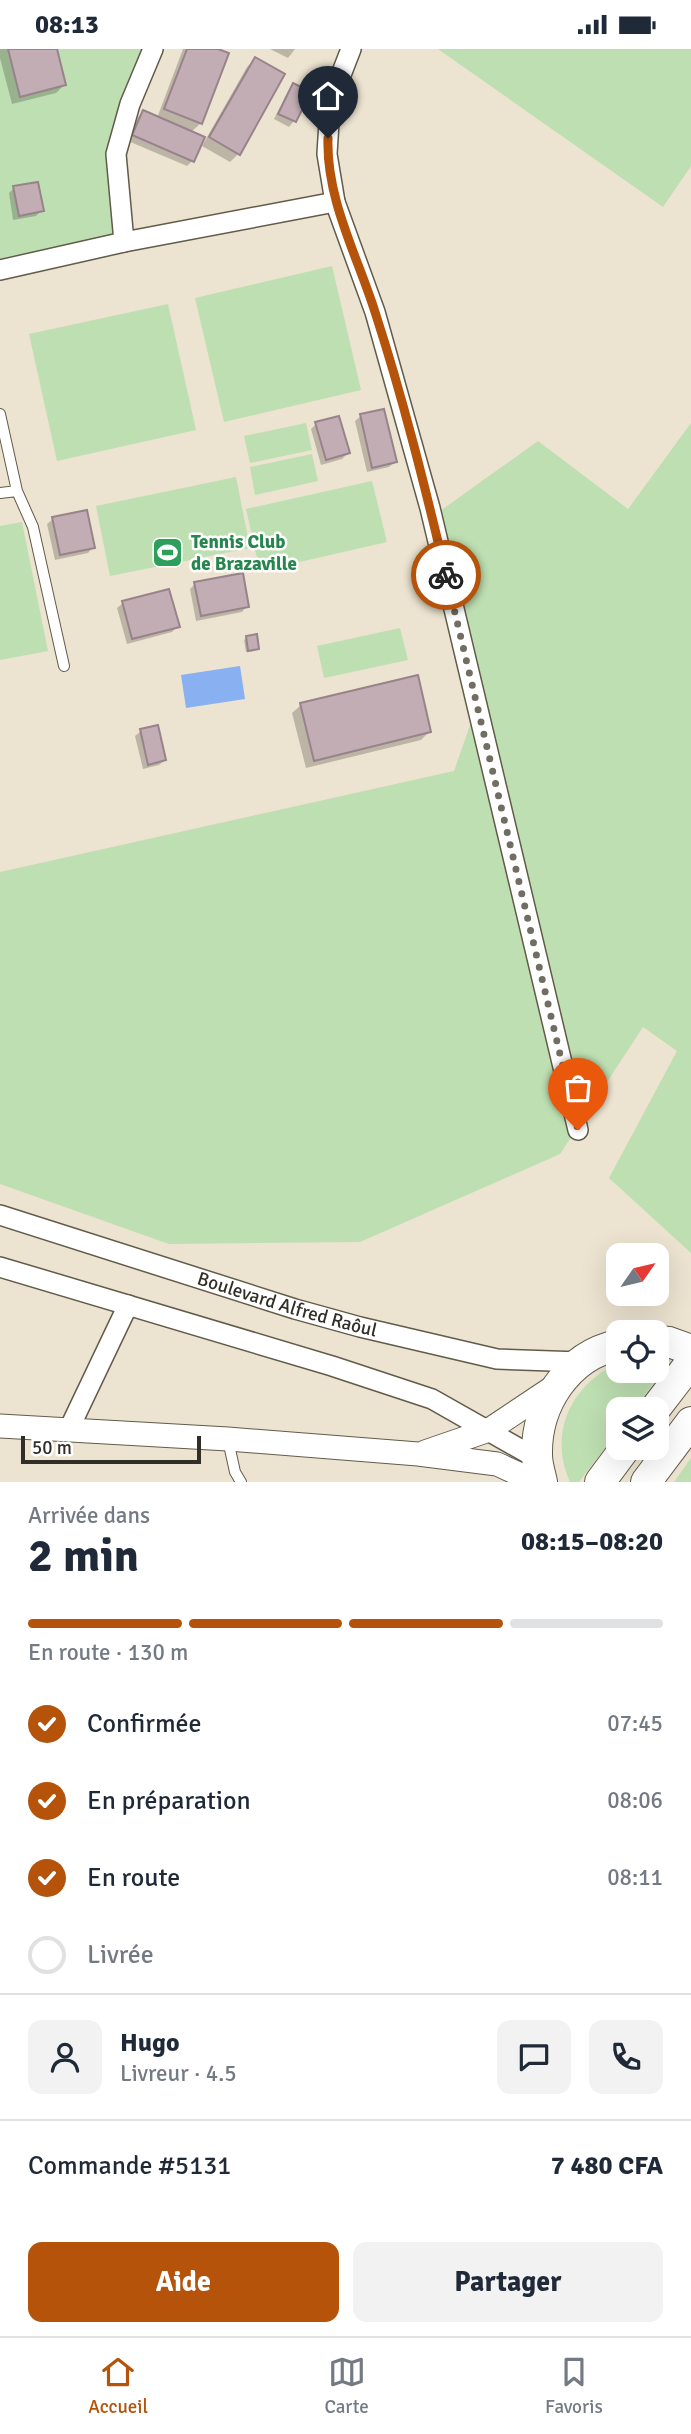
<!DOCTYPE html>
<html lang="fr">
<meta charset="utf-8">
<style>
body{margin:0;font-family:Signika,sans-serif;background:#f2f2f3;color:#1f2937;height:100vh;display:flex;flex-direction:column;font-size:26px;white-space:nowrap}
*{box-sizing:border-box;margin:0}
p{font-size:23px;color:#747a83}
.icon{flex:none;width:38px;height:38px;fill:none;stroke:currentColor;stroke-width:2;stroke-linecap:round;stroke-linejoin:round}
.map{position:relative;height:1433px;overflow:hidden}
.panel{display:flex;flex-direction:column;background:#fff;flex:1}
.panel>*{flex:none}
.needle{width:46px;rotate:56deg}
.fabs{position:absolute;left:606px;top:1194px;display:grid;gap:14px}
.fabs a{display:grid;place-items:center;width:63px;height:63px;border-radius:14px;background:#fff;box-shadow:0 7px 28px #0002;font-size:35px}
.scale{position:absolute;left:21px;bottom:18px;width:180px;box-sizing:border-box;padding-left:7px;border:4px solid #312e27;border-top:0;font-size:19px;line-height:24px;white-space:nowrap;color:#312e27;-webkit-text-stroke:5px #fff;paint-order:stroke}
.pin{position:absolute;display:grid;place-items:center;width:60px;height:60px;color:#fff;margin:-72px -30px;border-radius:50% 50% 50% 0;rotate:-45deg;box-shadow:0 0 7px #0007}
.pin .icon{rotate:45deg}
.courier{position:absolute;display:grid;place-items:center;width:70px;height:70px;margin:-35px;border:5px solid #b45309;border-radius:50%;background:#fff;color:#222;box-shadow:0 2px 9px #0007}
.overview em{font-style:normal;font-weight:700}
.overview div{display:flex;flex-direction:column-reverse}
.overview{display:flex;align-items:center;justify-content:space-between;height:119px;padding:0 28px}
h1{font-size:46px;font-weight:700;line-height:52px}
.bar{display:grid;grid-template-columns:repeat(4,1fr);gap:10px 7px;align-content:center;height:84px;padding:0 28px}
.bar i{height:9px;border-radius:5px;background:#e0e1e3}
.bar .on{background:#b45309}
.bar p{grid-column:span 4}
.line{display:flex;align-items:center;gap:18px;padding:0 28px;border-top:2px solid #e0e1e3}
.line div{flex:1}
.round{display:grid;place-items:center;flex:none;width:74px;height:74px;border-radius:14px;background:#f2f2f3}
ol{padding:0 28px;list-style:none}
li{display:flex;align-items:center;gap:21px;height:77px}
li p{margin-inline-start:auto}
li .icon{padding:7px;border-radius:50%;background:#b45309;color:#fff;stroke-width:4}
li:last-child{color:#747a83}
li i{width:38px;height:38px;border:4px solid #e0e1e3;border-radius:50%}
.action{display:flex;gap:14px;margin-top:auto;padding:14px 28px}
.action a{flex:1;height:80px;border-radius:14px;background:#b45309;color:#fff;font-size:28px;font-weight:700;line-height:80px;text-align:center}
.action a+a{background:#f2f2f3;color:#1f2937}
.status{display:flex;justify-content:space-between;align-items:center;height:49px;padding:0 35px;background:#fff;direction:ltr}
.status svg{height:19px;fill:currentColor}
.dock{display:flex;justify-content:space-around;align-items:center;height:98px;border-top:2px solid #e0e1e3;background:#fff;font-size:19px;color:#747a83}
.dock a{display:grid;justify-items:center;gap:4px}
.dock .on{color:#b45309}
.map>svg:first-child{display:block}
</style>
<div class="status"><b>08:13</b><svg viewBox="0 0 49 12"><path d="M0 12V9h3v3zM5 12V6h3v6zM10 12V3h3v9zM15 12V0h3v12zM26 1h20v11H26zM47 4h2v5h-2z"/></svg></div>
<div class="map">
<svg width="691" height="1433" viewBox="0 0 691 1433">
<rect width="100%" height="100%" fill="#ece3d0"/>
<path fill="#bedfb2" d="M 0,0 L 153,0 L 116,105 L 124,193 L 0,221 Z
M 438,0 L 691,0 L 691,117 L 663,158 Z
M 332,217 L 361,341 L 224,373 L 195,249 Z
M 168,255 L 196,381 L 57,412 L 29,285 Z
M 306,374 L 312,401 L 250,414 L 244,387 Z
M 691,374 L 691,1204 L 609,1129 L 677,1002 L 643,978 L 560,1105 L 360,1193 L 169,1195 L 0,1135 L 0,823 L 454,722 L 474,665 L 426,472 L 538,392 L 628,460 Z
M 312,405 L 318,432 L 255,446 L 250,418 Z
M 236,428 L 250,499 L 110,527 L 96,457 Z
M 372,432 L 387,493 L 260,522 L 246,460 Z
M 22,473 L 48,602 L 0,611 L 0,477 Z
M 400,579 L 408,611 L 324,629 L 317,597 Z
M 656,1306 L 672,1310 L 634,1360 L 618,1360 L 618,1382 L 579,1433 L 570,1433 C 548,1384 571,1336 618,1314 L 618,1321 L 656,1321 Z
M 691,1409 L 691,1433 L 674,1433 Z"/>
<path fill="#89b1f2" d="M 240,617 L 245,650 L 186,659 L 181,626 Z"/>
<path fill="#0003" d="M 0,0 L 55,0 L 65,35 L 56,44 L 12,55 L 0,9 Z
M 183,0 L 213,0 L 201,74 L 190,84 L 192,112 L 187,117 L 128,92 L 138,68 L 143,63 L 157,69 Z
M 270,0 L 295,0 L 288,9 Z
M 255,10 L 238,105 L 230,113 L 202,97 L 247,18 Z
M 293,36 L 308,44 L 294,72 L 289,78 L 274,70 L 288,42 Z
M 14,139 L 42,161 L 36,167 L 13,171 L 9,144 Z
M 361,367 L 395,413 L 389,418 L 367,423 L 355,372 Z
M 316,375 L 348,404 L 342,410 L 321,416 L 311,380 Z
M 53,470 L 93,498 L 88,504 L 55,511 L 47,475 Z
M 195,535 L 247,557 L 242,563 L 196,572 L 190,540 Z
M 123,554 L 178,577 L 172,583 L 127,595 L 117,559 Z
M 247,588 L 257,599 L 255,602 L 246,603 L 244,591 Z
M 301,656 L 429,683 L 421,691 L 306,719 L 292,664 Z
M 141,682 L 165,711 L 159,716 L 143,720 L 135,687 Z"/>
<path fill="#c2adb5" stroke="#98838b" stroke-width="2" d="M 8,0 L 57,0 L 66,36 L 20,48 Z
M 187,0 L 218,0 L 229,4 L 202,75 L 164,60 Z
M 255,8 L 285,25 L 240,106 L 209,88 Z
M 293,34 L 311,43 L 296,73 L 278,65 Z
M 143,61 L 205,88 L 194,113 L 132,86 Z
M 38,133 L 44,162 L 19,167 L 13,137 Z
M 384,360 L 397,413 L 372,419 L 360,365 Z
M 339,367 L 350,404 L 326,411 L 315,373 Z
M 87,461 L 95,499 L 60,506 L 52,468 Z
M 243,524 L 249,558 L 201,567 L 194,533 Z
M 169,540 L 180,578 L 132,590 L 122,552 Z
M 257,585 L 259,600 L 248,602 L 246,587 Z
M 418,626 L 431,683 L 314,712 L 300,654 Z
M 158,676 L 166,711 L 148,716 L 140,680 Z"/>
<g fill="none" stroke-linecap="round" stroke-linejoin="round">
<defs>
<path id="service" d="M 0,365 L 17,442
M 0,444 L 17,442 L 33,478 L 64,617
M 228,1391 L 235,1423 L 241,1433"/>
<g id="minor">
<path d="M 153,0 L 130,55 L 116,105 L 124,193 L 335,153"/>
<path d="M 351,0 L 339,31 L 329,73 L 327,105 L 335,153 L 375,263 L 430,459 L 578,1081"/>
<path d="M 0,221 L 124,193"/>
<path id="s1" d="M 0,1166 L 295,1260 L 360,1278 L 497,1310 L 580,1313"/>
<path d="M 0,1218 L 332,1317 L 432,1350 L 536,1409"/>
<path d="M 69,1380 L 128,1256"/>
</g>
<path id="tertiary" d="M 0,1377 L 228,1390 L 418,1405 L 497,1415 L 523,1427 L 531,1433
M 425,1403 L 489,1381 L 558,1335"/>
<path id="primary" d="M 656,1292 L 669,1293 L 691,1301
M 655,1360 L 691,1313
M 542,1433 C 540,1424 537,1415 537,1406 C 536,1356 567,1307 618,1296
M 600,1433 L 626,1398
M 646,1433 L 691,1373"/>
</defs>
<use href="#service" stroke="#625b4a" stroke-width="12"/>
<use href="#minor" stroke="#625b4a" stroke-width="22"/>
<use href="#tertiary" stroke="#625b4a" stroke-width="25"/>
<use href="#primary" stroke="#625b4a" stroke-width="32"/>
<use href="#service" stroke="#fff" stroke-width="10"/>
<use href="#minor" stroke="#fff" stroke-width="19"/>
<use href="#tertiary" stroke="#fff" stroke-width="23"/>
<use href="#primary" stroke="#fff" stroke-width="30"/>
</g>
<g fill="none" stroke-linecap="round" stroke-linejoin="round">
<path stroke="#726d62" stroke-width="7" stroke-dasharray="0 12.6" d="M 446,526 L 578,1081"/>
<path stroke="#b45309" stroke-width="9" d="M 328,89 C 326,150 357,206 375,263 C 403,349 425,438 446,526"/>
</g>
<defs>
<symbol id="stadium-square" viewBox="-11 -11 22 22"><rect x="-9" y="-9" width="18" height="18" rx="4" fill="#2e9e5b" stroke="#fff"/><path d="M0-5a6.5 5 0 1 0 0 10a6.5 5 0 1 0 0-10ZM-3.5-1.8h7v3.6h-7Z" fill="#fff"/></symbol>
</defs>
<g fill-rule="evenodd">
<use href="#stadium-square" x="150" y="486" width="35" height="35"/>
</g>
<g text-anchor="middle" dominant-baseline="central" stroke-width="5" stroke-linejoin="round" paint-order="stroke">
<g font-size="19" font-weight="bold" fill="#27864d" stroke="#fff" text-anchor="start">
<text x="191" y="493">Tennis Club<tspan x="191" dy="22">de Brazaville</tspan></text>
</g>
<g font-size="19" fill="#312e27" stroke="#fff">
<text stroke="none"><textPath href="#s1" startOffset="301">Boulevard Alfred Raôul</textPath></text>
</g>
</g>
</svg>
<div class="fabs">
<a><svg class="needle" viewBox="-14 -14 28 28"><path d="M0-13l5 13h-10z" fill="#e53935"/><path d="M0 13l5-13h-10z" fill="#747a83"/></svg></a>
<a><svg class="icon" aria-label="locate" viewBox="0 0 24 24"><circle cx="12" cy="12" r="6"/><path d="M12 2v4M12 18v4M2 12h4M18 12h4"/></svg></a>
<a><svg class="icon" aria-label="layers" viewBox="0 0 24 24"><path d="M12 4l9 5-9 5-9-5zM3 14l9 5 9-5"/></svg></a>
</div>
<div class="scale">50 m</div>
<div class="pin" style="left:578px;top:1081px;background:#ea580c"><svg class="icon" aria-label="bag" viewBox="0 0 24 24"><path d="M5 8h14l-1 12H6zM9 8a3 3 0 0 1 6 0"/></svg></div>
<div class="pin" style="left:328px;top:89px;background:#1f2937"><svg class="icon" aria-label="home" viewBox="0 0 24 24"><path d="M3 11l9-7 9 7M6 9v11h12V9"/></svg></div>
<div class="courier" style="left:446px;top:526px"><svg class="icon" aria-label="bike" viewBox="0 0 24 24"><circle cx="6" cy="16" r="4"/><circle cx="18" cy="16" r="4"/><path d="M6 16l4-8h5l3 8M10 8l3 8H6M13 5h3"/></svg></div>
</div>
<section class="panel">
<div class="overview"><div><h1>2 min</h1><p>Arrivée dans</p></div><em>08:15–08:20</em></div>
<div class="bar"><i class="on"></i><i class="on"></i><i class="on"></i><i></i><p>En route · 130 m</p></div>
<ol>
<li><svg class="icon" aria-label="check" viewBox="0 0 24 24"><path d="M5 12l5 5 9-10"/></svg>Confirmée<p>07:45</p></li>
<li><svg class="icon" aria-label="check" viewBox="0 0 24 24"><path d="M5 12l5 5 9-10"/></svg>En préparation<p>08:06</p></li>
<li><svg class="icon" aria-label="check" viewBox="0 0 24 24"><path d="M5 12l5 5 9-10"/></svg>En route<p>08:11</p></li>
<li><i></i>Livrée</li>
</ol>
<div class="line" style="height:126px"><a class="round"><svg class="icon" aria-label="person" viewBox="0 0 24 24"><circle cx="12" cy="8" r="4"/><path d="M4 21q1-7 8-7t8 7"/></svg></a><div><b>Hugo</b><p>Livreur · 4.5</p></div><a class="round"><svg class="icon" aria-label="chat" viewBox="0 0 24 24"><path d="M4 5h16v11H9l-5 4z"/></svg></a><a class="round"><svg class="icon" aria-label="phone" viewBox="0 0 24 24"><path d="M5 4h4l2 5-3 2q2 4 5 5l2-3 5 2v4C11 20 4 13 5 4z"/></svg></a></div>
<div class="line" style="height:91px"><div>Commande #5131</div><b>7 480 CFA</b></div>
<div class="action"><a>Aide</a><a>Partager</a></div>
</section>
<nav class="dock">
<a class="on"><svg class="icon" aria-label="home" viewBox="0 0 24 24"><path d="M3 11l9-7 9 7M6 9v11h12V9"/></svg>Accueil</a>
<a><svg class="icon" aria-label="map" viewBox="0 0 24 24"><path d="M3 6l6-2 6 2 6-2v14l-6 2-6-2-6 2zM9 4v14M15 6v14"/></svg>Carte</a>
<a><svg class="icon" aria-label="saved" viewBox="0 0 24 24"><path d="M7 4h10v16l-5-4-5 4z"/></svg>Favoris</a>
</nav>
